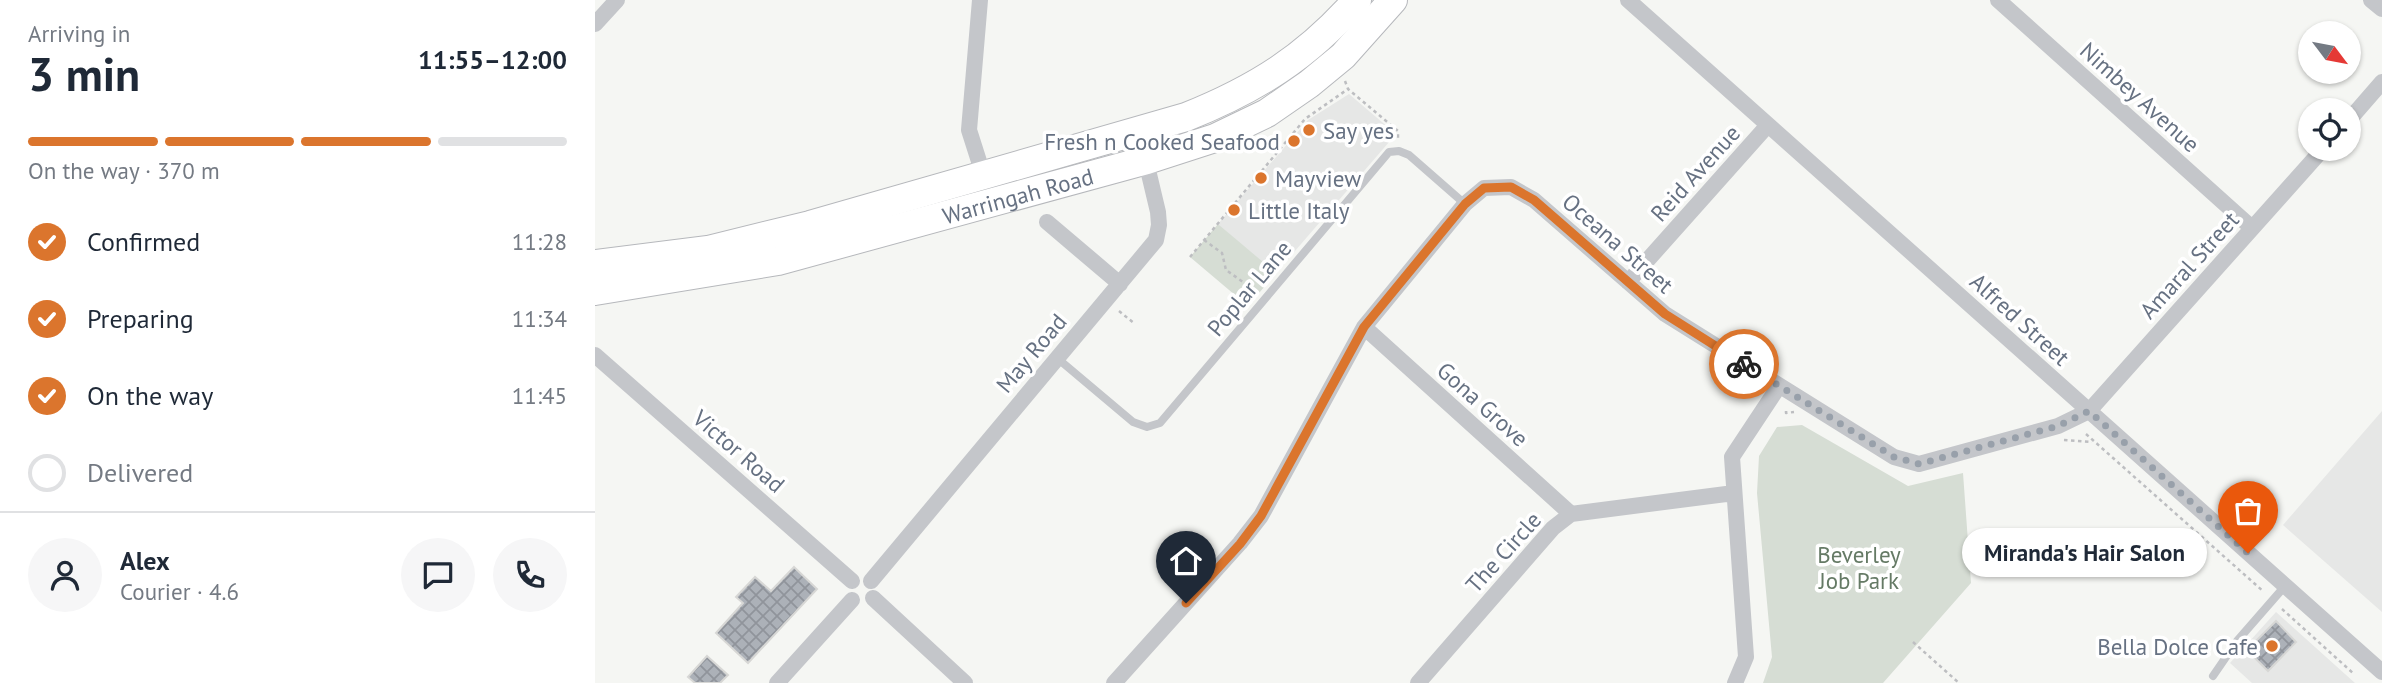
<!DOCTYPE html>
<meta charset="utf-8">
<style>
body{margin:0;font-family:"PT Sans",sans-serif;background:#f6f6f7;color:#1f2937;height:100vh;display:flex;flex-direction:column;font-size:26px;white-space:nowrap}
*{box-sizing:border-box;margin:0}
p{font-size:23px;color:#747a83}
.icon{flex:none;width:38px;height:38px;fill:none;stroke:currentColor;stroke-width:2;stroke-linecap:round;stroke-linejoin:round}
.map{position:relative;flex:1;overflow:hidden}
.sheet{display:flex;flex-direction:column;background:#fff;width:595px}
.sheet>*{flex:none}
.needle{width:46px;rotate:122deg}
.controls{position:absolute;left:1703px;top:21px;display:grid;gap:14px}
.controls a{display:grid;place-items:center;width:63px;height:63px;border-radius:50%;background:#fff;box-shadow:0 2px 5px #0004;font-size:35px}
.pin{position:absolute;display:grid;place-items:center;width:60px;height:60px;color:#fff;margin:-72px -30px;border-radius:50% 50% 50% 0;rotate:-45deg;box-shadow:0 0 7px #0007}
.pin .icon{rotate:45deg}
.courier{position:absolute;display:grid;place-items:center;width:70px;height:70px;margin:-35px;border:5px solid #db752d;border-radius:50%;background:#fff;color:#222;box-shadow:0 2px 9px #0007}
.bubble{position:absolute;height:49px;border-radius:24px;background:#fff;box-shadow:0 2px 5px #0004;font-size:23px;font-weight:700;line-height:49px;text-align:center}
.overview em{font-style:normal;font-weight:700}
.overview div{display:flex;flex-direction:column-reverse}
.overview{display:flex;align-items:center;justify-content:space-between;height:119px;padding:0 28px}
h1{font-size:46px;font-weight:700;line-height:52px}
.bar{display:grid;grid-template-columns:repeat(4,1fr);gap:10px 7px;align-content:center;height:84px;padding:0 28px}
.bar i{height:9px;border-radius:5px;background:#e0e1e3}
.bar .active{background:#db752d}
.bar p{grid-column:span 4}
.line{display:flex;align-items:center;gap:18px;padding:0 28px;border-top:2px solid #e0e1e3}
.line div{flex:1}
.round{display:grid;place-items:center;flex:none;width:74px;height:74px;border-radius:37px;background:#f6f6f7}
ol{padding:0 28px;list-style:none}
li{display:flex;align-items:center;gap:21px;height:77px}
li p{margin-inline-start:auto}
li .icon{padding:7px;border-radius:50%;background:#db752d;color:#fff;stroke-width:4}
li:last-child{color:#747a83}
li i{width:38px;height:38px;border:4px solid #e0e1e3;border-radius:50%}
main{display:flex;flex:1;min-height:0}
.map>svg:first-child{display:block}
</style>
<main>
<section class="sheet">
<div class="overview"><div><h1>3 min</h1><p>Arriving in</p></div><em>11:55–12:00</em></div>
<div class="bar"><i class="active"></i><i class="active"></i><i class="active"></i><i></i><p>On the way · 370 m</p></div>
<ol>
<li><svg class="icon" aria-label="check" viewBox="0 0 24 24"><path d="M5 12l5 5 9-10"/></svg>Confirmed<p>11:28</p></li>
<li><svg class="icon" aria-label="check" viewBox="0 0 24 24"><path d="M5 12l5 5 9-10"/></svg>Preparing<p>11:34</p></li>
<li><svg class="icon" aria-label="check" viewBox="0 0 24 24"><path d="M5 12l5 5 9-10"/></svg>On the way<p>11:45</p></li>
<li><i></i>Delivered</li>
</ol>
<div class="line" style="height:126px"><a class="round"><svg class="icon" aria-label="person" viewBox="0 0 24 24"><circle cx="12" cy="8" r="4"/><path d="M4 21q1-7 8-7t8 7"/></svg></a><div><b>Alex</b><p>Courier · 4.6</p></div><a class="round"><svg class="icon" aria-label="chat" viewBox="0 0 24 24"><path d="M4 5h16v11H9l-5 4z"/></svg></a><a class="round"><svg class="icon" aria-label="phone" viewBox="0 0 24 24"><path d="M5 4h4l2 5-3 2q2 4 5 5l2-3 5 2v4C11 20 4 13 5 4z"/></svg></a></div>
</section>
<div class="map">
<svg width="1787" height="683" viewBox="0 0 1787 683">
<defs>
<pattern id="building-cross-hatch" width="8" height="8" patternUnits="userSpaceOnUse" patternTransform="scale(1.75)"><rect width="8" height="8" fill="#acb1b8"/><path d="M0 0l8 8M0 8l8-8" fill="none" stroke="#90949b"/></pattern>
</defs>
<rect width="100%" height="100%" fill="#f5f6f3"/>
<path fill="#e6e7e6" d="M 754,94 L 801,134 L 681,273 L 677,272 L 623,224 L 713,120 Z
M 1787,411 L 1787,612 L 1688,525 Z
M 1681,612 L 1760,683 L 1657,683 L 1635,663 Z"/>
<path fill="#d6ddd4" d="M 623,224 L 681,273 L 653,306 L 595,257 Z
M 1207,425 L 1313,486 L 1368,473 L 1376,583 L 1288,683 L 1168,683 L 1177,657 L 1162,493 L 1164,456 L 1182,427 Z"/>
<path fill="url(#building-cross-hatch)" stroke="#d7d7d5" stroke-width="2" d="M 199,567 L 222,589 L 153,663 L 121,633 L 148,603 L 141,597 L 160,577 L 176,591 Z
M 1681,621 L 1701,642 L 1673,671 L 1652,650 Z
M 112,656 L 133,675 L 125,683 L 100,683 L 93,677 Z"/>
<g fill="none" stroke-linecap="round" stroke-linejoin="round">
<defs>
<g id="highway">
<path d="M 0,264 L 113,250 L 215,225 L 591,117 C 661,89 712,57 762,0"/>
<path id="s1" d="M 0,291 L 183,261 L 552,160 L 620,138 L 672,113 L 714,84 L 748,56 L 798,0"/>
</g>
</defs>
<use href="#highway" stroke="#b6b8bc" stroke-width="30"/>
<path stroke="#bdbec1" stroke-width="2.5" stroke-dasharray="3.5 3.5" stroke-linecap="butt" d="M 750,81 L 753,89 L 803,131 L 803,141
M 609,240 L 627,253 L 631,270 L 658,289 L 662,290
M 595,257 L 710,119 L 753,89
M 524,311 L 540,324
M 1191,411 L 1191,413 L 1199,412
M 1491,434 L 1669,592
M 1469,440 L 1497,442
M 1687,609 L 1759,674
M 1318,642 L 1364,683"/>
<path stroke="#c4c6ca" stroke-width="8" d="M 462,358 L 538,422 L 552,427 L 565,423 L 794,152 L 804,151 L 814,155 L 870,204
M 1618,676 L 1642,641 L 1690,586"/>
<path stroke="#c4c6ca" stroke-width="16" d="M 385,0 L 374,130 L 389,177
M 1033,0 L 1787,672
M 1403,0 L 1657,228
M 1776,0 L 1787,9
M 0,24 L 22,0
M 1754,120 L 1787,82
M 452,222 L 525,284
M 1033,282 L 1173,125
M 769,327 L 976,514
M 0,355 L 257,581
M 276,581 L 561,240 L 564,225 L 563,212 L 544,132
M 278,598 L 370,683
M 182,683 L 257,600
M 519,683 L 645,543 L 666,516 L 769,327 L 870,204 L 889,188 L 916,187 L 939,200 L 1070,314 L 1299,457 L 1324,464 L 1463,426 L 1494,411 L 1728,149
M 823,683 L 958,528 L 976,514 L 1139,493
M 1140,683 L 1151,657 L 1137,457 L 1184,386"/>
<use href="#highway" stroke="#fff" stroke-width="28"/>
</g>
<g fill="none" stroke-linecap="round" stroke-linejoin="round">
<path stroke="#98a0aa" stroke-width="7" stroke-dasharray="0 12.6" d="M 1149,364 L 1299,457 L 1324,464 L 1463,426 L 1494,411 L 1653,553"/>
<path stroke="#db752d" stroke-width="9" d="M 591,603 L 645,544 L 666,516 L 769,327 L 870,204 L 889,188 L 916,187 L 939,200 L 1070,314 L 1149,364"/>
</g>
<g fill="#db752d" stroke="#fff" stroke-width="2.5">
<circle cx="714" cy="130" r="7"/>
<circle cx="699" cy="141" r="7"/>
<circle cx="666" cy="178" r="7"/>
<circle cx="639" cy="210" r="7"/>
<circle cx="1677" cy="646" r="7"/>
</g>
<g text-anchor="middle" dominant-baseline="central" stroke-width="7" stroke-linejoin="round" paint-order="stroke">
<g font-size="23" fill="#667182" stroke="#fff">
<text transform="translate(1545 97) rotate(42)">Nimbey Avenue</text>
<text transform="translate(1100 173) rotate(-48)">Reid Avenue</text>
<text stroke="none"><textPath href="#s1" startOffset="434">Warringah Road</textPath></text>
<text transform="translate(1023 243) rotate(41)">Oceana Street</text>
<text transform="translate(1594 265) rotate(-48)">Amaral Street</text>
<text transform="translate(654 288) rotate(-50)">Poplar Lane</text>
<text transform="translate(1425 319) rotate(42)">Alfred Street</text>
<text transform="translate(436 353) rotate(-50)">May Road</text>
<text transform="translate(888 404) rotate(42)">Gona Grove</text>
<text transform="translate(144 451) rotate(41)">Victor Road</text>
<text transform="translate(908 552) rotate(-48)">The Circle</text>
</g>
<g font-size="23" fill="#667182" stroke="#fff" text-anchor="start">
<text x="728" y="130">Say yes</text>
<text x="685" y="141" text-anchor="end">Fresh n Cooked Seafood</text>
<text x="680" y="178">Mayview</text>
<text x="653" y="210">Little Italy</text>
<text x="1663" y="646" text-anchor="end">Bella Dolce Cafe</text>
</g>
<g font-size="23" fill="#657a65" stroke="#fff">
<text x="1264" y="554">Beverley<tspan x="1264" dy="26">Job Park</tspan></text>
</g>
</g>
</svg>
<div class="controls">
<a><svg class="needle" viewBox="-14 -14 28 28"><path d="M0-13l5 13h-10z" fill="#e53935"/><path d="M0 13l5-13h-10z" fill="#747a83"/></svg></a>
<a><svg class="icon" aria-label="locate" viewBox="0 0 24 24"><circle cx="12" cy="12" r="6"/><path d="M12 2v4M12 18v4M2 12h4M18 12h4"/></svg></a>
</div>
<div class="pin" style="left:1653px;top:553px;background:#ea580c"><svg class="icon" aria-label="bag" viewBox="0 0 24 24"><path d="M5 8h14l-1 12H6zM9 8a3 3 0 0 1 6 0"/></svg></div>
<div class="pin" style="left:591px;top:603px;background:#1f2937"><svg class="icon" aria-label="home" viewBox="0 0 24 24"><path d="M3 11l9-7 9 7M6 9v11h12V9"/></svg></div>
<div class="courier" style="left:1149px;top:364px"><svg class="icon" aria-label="bike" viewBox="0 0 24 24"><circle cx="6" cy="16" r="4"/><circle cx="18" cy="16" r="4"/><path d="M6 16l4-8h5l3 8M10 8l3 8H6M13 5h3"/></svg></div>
<div class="bubble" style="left:1367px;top:528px;width:245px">Miranda's Hair Salon</div>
</div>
</main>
